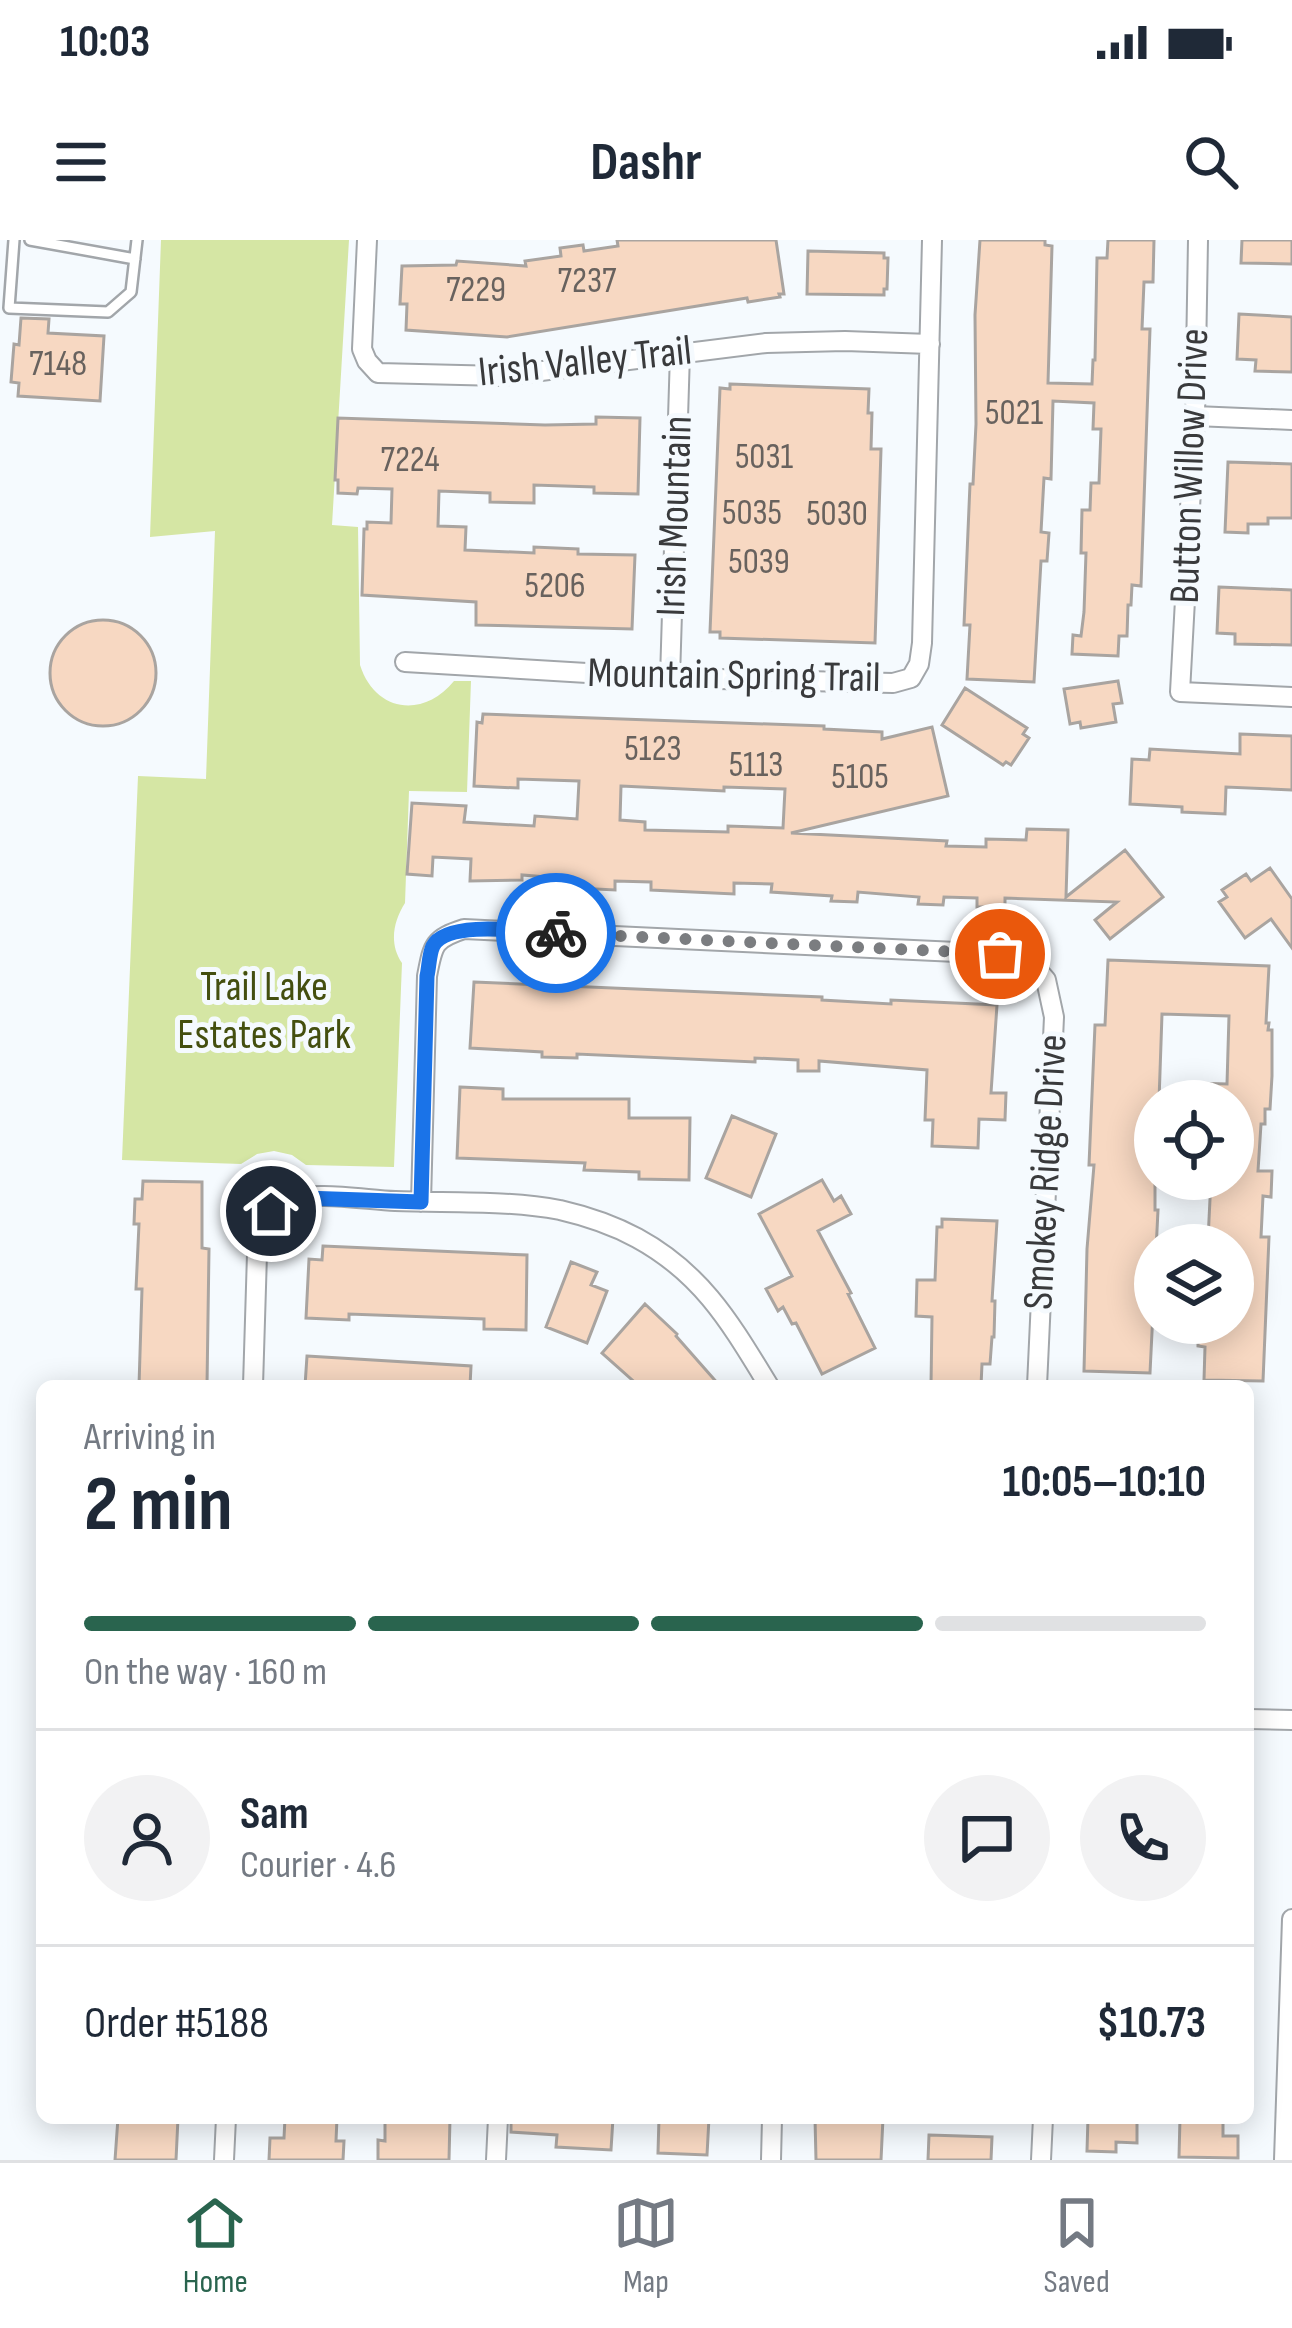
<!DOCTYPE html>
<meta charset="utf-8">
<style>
body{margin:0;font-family:"Sofia Sans Condensed",sans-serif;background:#f2f2f3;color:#1f2937;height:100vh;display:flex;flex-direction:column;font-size:45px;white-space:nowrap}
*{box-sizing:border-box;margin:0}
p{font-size:39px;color:#747a83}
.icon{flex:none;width:66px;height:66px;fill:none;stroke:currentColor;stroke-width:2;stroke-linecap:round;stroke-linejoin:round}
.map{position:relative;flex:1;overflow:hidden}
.drawer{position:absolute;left:36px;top:1140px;width:1218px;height:744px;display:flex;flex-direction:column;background:#fff;border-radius:18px;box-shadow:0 6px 30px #0003}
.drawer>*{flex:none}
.controls{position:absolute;left:1134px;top:840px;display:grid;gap:24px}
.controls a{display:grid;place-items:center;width:120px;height:120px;border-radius:50%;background:#fff;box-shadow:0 6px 30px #0003;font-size:60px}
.pin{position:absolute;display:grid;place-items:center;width:102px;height:102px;color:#fff;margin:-51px;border:6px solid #fff;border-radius:50%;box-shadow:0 3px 12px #0007}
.courier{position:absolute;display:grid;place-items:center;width:120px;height:120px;margin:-60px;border:9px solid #1a73e8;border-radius:50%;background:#fff;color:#222;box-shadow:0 3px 15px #0007}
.overview em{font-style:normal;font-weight:700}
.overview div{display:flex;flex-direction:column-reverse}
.overview{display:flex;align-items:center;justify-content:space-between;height:204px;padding:0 48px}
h1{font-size:78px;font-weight:700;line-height:90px}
.bar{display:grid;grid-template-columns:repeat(4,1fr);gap:18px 12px;align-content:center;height:144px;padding:0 48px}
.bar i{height:15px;border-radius:9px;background:#e0e1e3}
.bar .selected{background:#29644e}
.bar p{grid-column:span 4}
.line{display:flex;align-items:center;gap:30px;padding:0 48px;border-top:3px solid #e0e1e3}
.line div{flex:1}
.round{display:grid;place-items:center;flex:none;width:126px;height:126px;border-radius:63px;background:#f2f2f3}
.status{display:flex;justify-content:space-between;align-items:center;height:84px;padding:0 60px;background:#fff;direction:ltr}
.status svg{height:33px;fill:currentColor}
header{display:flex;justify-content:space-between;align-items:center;height:156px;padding:0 48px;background:#fff;font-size:54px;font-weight:700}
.menu{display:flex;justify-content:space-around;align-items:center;height:168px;border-top:3px solid #e0e1e3;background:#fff;font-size:33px;color:#747a83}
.menu a{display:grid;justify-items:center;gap:6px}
.menu .selected{color:#29644e}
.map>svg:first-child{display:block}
</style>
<div class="status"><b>10:03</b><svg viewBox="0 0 49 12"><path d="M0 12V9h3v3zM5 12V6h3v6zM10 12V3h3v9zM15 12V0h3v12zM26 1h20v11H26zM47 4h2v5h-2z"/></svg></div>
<header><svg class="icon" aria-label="menu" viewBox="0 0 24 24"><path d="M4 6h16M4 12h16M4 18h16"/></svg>Dashr<svg class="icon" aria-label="search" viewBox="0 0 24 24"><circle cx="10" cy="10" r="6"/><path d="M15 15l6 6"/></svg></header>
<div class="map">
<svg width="1292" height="1920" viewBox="0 0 1292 1920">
<rect width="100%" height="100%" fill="#f5fafe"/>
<path fill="#d5e6a4" d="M 161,0 L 349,0 L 332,285 L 358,287 L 360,425 C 375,472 423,479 454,441 L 471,441 L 467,552 L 409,551 L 405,663 C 393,682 389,704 402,723 L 394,927 L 306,925 L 292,915 L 274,911 L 257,914 L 241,924 L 122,920 L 138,536 L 206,539 L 215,291 L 150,297 Z"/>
<path fill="#f7d8c2" stroke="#a9a4a0" stroke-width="3" fill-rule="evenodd" d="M 617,0 L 776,0 L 784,54 L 779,54 L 780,57 L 748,62 L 747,58 L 507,97 L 406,90 L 407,64 L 400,64 L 402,26 L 456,25 L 457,21 L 526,26 L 525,21 L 561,16 L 560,8 L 583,5 L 584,11 L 618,6 Z
M 980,0 L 1045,0 L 1045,5 L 1052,6 L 1048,143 L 1092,144 L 1093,120 L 1095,120 L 1097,18 L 1107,18 L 1108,0 L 1154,0 L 1153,42 L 1144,42 L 1142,89 L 1150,89 L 1141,346 L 1132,345 L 1131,365 L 1128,365 L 1127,396 L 1119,396 L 1118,416 L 1072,414 L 1073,395 L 1081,396 L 1084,372 L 1086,313 L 1081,313 L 1082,270 L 1090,270 L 1091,243 L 1099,243 L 1101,189 L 1093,189 L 1094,163 L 1053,161 L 1051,239 L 1044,238 L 1041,292 L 1049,293 L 1047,321 L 1041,321 L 1034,442 L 967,439 L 970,385 L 964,385 L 970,244 L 973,244 L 976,184 L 975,75 Z
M 1242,0 L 1292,0 L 1292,24 L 1241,23 Z
M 808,11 L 884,13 L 884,18 L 888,18 L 887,49 L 884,49 L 884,55 L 807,54 Z
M 1239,74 L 1292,77 L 1292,132 L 1255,131 L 1256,120 L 1237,119 Z
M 21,78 L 49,79 L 48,93 L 104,96 L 100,161 L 18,156 L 19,143 L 11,142 L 14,104 L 19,105 Z
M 730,144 L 869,149 L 868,173 L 872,173 L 871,209 L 881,209 L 875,403 L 720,398 L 720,392 L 710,392 L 720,148 L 730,149 Z
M 596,177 L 640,178 L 638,254 L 594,253 L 594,247 L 534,245 L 534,263 L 490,262 L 490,253 L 439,251 L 438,286 L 466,287 L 465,310 L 534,313 L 534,307 L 578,309 L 578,314 L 635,315 L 632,389 L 476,385 L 476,362 L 362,355 L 364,289 L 367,289 L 367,282 L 391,283 L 392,249 L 358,248 L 357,254 L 338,253 L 338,240 L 335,240 L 338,178 L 545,185 L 596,184 Z
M 1228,222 L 1292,224 L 1292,278 L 1268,278 L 1268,284 L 1248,284 L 1248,293 L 1225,292 Z
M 1219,347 L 1292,350 L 1292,405 L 1235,404 L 1235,394 L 1217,393 Z
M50 433a53 53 0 1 1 106 0a53 53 0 1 1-106 0Z
M 1118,441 L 1122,463 L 1113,464 L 1116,482 L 1081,488 L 1080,482 L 1070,484 L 1064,449 Z
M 965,448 L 1027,488 L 1023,494 L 1029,498 L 1011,525 L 1006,522 L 1003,525 L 942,485 Z
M 483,474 L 824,486 L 824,489 L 882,492 L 882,499 L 932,487 L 948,556 L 791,593 L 947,601 L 946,606 L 986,607 L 986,599 L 1026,600 L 1027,589 L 1068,590 L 1066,657 L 1125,610 L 1163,657 L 1110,699 L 1095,680 L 1117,662 L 1005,658 L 1005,667 L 977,667 L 977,658 L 944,657 L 943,665 L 918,664 L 919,657 L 858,652 L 857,662 L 831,661 L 832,656 L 771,652 L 772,644 L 734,643 L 734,654 L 651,650 L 651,642 L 615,641 L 615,650 L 557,647 L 557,638 L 522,635 L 522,640 L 470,641 L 471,619 L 433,617 L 432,636 L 407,634 L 412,563 L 466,566 L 464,582 L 534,586 L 535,576 L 577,579 L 579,541 L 518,539 L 518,548 L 474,546 L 477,482 L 482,483 ZM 621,546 L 724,551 L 724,547 L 785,549 L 783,588 L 728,586 L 728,592 L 645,590 L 645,582 L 620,580 Z
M 1240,494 L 1292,496 L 1292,550 L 1226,547 L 1225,574 L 1182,572 L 1182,567 L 1130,564 L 1132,519 L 1149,520 L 1150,509 L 1240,514 Z
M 1270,628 L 1292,659 L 1292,708 L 1271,679 L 1245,698 L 1219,662 L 1227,657 L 1222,650 L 1246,634 L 1251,641 Z
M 1108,720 L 1269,726 L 1266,783 L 1269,783 L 1268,790 L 1272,790 L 1272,836 L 1270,869 L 1265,869 L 1265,884 L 1261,884 L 1258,931 L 1272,931 L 1271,957 L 1263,956 L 1261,997 L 1269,997 L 1263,1141 L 1204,1140 L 1205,1107 L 1198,1106 L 1198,1086 L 1233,1086 L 1233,1005 L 1215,1005 L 1215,1001 L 1208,1000 L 1211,939 L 1233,939 L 1233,861 L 1194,861 L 1194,843 L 1227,844 L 1229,776 L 1162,774 L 1159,861 L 1155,861 L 1155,970 L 1158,970 L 1150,1133 L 1084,1131 L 1087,1009 L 1094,925 L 1089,925 L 1095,785 L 1105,785 Z
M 474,742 L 822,757 L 822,760 L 891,764 L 891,760 L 997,765 L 991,853 L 1006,853 L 1005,880 L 979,879 L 978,908 L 932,906 L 933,880 L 925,880 L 927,830 L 819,821 L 819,831 L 798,831 L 798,820 L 755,818 L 755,822 L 577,814 L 577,818 L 542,817 L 542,812 L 470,808 Z
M 460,847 L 503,849 L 503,859 L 629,859 L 629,878 L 690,878 L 689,940 L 639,939 L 639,932 L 584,930 L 585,923 L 457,918 Z
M 732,876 L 776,894 L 751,957 L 706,938 Z
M 822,940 L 834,961 L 841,956 L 851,974 L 818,991 L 851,1053 L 848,1054 L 875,1108 L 822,1134 L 796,1083 L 792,1084 L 783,1067 L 778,1071 L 766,1049 L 792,1036 L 759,974 Z
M 143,941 L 202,942 L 202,1008 L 209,1009 L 207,1146 L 139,1146 L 142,1049 L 136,1049 L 139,984 L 134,984 L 135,959 L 142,959 Z
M 942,979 L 997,981 L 992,1061 L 995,1061 L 994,1097 L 992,1097 L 990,1124 L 982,1124 L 981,1146 L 931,1146 L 932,1077 L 916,1076 L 917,1040 L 935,1040 L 937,987 L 942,987 Z
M 323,1006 L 527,1015 L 526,1090 L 484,1089 L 484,1079 L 349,1074 L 349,1080 L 306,1078 L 309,1019 L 322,1020 Z
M 571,1022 L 597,1032 L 591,1045 L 607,1051 L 587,1103 L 546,1087 Z
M 645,1064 L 677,1094 L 676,1096 L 720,1146 L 639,1146 L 602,1113 Z
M 307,1116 L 471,1126 L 470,1146 L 305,1146 Z
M 118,1878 L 178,1878 L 176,1920 L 115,1920 Z
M 285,1878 L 337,1878 L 336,1901 L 344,1901 L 343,1920 L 269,1920 L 270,1898 L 284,1898 Z
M 385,1878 L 450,1878 L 449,1920 L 378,1920 L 378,1900 L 385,1901 Z
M 511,1878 L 613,1878 L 611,1910 L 556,1907 L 557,1895 L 511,1892 Z
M 659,1878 L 709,1878 L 707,1915 L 658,1913 Z
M 815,1878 L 883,1878 L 881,1920 L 816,1920 Z
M 1088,1878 L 1137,1878 L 1137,1903 L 1116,1902 L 1116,1912 L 1087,1911 Z
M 1180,1878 L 1223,1878 L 1223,1896 L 1238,1896 L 1238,1918 L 1179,1917 Z
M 929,1895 L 992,1897 L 991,1920 L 928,1920 Z"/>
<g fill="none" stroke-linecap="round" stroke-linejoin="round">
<defs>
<path id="service" d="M 14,0 L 9,68 L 108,72 L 131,52 L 137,0
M 30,0 L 135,19"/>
<path id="minor" d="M 367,0 L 362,109 L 367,121 L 378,133 L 502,136 L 766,103 L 845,101 L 930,104
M 1198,0 L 1195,176 L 1180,452 L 1292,457
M 1195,176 L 1292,180
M 405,422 L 670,438 L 893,443 L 911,438 L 919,424 L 922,403 L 932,0
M 670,438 L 680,113
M 421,962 L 427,736 C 433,705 433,699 464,689 L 1000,714 L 1027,718 L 1046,740 L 1054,777 L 1037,1146
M 253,1146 L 257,1014 C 260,994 263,970 286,961 C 313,950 366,960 395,961 C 450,963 506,960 560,970 C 586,976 613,985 637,998 C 703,1034 731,1084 769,1146
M 1248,1479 L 1292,1480
M 224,1920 L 226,1878
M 496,1920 L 498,1878
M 771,1920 L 772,1878
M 1041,1920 L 1043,1878
M 1284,1920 L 1292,1679"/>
</defs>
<use href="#service" stroke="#a2a6aa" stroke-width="14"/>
<use href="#minor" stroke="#a2a6aa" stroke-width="22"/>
<use href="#service" stroke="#fff" stroke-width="9"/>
<use href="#minor" stroke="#fff" stroke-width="18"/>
</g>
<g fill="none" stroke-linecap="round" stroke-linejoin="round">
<path stroke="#7b7d80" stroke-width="12" stroke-dasharray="0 21.6" d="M 556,693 L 1000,714"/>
<path stroke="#1a73e8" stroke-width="15" d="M 271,971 L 286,961 L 304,958 L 421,962 L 427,736 C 429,728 429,714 433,706 C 447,679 529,692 556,693"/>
</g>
<g text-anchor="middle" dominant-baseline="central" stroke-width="10" stroke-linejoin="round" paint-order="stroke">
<g font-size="36" fill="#68625e">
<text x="587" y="41">7237</text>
<text x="476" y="50">7229</text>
<text x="58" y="124">7148</text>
<text x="1014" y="173">5021</text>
<text x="764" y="217">5031</text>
<text x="410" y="220">7224</text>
<text x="752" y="273">5035</text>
<text x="837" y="274">5030</text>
<text x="759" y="322">5039</text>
<text x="555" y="346">5206</text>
<text x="653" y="509">5123</text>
<text x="756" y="525">5113</text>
<text x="860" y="537">5105</text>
</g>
<g font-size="42" fill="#393a3c" stroke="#f5fafe">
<text transform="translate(585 122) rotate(-6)">Irish Valley Trail</text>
<text transform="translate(1190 226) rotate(-88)">Button Willow Drive</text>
<text transform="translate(675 276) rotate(-88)">Irish Mountain</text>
<text transform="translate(734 436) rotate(1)">Mountain Spring Trail</text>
<text transform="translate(1046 932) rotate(-87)">Smokey Ridge Drive</text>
</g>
<g font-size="42" fill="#444f0f" stroke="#f5fafe">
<text x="264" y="747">Trail Lake<tspan x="264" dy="48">Estates Park</tspan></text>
</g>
</g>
</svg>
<div class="controls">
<a><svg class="icon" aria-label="locate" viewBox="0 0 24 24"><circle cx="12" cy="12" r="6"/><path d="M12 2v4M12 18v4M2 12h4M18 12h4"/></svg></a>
<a><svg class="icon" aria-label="layers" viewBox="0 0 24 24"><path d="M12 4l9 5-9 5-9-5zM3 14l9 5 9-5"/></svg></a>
</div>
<div class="pin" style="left:1000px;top:714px;background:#ea580c"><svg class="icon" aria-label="bag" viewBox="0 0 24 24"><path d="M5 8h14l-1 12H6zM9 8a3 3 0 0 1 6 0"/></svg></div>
<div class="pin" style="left:271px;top:971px;background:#1f2937"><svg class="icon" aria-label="home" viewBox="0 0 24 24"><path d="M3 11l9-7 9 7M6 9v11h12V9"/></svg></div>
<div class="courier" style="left:556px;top:693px"><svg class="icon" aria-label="bike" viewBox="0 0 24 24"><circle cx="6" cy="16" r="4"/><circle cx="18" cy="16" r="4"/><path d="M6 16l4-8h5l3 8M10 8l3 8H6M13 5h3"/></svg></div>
<section class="drawer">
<div class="overview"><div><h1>2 min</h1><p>Arriving in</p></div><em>10:05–10:10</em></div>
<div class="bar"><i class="selected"></i><i class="selected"></i><i class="selected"></i><i></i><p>On the way · 160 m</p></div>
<div class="line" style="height:216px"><a class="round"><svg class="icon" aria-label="person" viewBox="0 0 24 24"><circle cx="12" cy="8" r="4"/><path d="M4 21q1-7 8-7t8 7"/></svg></a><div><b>Sam</b><p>Courier · 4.6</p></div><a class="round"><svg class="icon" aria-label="chat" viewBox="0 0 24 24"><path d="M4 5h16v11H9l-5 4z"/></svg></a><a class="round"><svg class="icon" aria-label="phone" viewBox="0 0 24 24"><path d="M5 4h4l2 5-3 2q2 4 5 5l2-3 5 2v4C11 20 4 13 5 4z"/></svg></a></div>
<div class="line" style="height:156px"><div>Order #5188</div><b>$10.73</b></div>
</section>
</div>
<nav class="menu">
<a class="selected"><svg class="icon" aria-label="home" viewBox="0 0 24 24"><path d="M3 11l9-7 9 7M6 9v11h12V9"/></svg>Home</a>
<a><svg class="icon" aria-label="map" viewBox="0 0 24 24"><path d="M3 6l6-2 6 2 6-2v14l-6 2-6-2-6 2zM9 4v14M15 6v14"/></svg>Map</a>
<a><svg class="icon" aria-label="saved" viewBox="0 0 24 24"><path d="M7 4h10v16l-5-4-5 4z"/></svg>Saved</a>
</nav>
